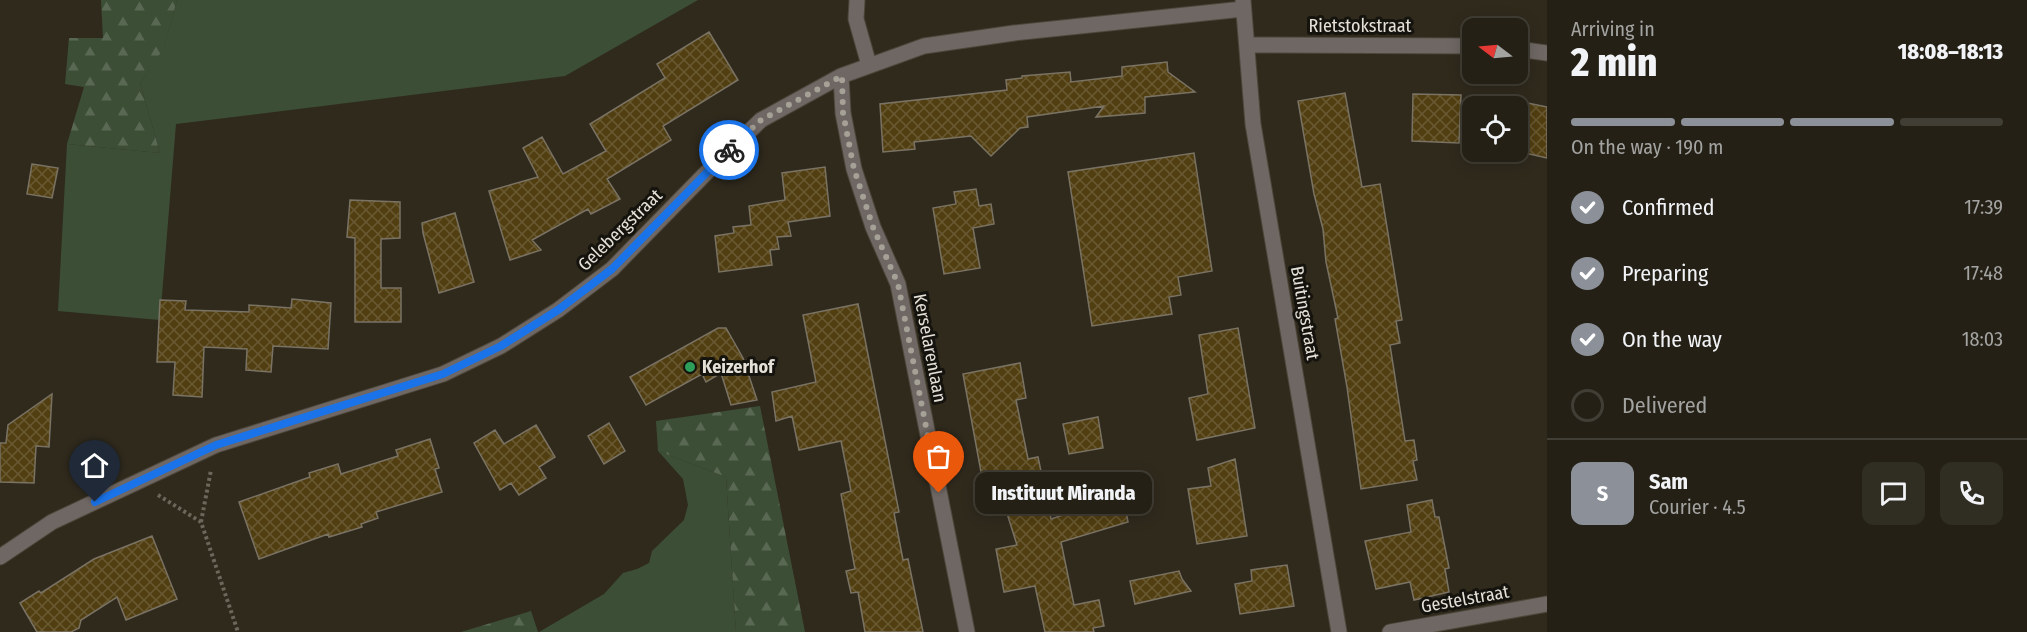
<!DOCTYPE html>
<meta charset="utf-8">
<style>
body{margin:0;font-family:"Fira Sans Condensed",sans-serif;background:#302d23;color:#f1f3f6;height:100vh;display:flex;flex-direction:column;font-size:22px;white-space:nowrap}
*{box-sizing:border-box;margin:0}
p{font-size:20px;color:#a3a3a1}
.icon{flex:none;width:33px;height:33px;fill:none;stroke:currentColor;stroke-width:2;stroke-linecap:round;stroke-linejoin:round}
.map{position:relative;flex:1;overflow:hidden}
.side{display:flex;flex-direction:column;background:#242016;width:480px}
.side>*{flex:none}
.needle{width:39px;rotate:286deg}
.buttons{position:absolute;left:1462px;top:18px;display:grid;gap:12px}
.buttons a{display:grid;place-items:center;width:66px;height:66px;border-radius:12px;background:#242016;box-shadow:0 3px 15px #0003,0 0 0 2px #413e35;font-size:30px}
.pin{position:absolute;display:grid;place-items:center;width:51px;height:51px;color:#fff;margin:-62px -26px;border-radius:50% 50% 50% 0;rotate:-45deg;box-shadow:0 0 6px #0007}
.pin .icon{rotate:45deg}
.courier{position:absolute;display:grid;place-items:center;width:60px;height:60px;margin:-30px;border:4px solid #1a73e8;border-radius:50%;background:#fff;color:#222;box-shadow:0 2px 8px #0007}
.bubble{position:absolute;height:42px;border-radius:12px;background:#242016;box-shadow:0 3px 15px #0003,0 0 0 2px #413e35;font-size:20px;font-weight:800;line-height:42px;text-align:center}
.summary em{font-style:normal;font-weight:800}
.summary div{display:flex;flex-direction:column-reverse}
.summary{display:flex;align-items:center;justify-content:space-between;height:102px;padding:0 24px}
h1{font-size:39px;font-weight:800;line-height:45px}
.bar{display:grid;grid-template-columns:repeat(4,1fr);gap:9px 6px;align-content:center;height:72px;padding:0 24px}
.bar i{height:8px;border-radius:4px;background:#413e35}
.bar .on{background:#8c9099}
.bar p{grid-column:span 4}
.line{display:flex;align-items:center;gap:15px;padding:0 24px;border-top:2px solid #413e35}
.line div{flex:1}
.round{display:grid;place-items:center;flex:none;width:63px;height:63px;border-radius:12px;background:#302d23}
ol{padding:0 24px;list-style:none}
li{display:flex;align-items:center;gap:18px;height:66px}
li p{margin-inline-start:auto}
li .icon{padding:6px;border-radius:50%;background:#8c9099;color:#fff;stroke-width:4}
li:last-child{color:#a3a3a1}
li i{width:33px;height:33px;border:3px solid #413e35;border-radius:50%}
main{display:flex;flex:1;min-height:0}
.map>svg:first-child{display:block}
</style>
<main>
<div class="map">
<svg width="1547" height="632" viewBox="0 0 1547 632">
<defs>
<pattern id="forest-firs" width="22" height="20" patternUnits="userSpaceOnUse" patternTransform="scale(1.5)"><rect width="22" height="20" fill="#3c4f36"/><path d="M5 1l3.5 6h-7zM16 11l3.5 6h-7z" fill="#586852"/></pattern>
<pattern id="building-cross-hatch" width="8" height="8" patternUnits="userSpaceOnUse" patternTransform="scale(1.5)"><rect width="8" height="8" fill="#513e11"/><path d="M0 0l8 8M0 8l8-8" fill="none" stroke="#6a5a33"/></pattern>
</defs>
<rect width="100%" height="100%" fill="#302a1d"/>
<path fill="#3c4f36" d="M 177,0 L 698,0 L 565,76 L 176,124 L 160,320 L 58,311 L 67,144 L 160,153 L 140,83 L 164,47 Z
M 658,451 L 726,477 L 736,632 L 539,632 L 604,594 L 623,573 L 637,569 L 649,563 L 652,551 L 684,520 L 688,505 L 683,479 Z"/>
<path fill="url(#forest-firs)" d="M 101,0 L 177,0 L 164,48 L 140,83 L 160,153 L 67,144 L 84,87 L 65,84 L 69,38 L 103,38 Z
M 760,406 L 805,632 L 736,632 L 726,477 L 658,451 L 656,421 Z
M 531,611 L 538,632 L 461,632 Z"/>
<path fill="url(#building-cross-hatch)" stroke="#7a7364" stroke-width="1.5" d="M 709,32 L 738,80 L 663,126 L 671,140 L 607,179 L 620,199 L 591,214 L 588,209 L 532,240 L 541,250 L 510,260 L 489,191 L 538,177 L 523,148 L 542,137 L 563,174 L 606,151 L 590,124 L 665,78 L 657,64 Z
M 1167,62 L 1168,72 L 1195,92 L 1145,97 L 1145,113 L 1096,117 L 1104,106 L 1027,117 L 1028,127 L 1020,128 L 991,156 L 971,136 L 914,142 L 915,149 L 883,152 L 880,104 L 1007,90 L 1006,80 L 1022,78 L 1022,76 L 1070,72 L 1071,82 L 1122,76 L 1122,67 Z
M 1345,93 L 1362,187 L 1380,184 L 1402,320 L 1396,321 L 1400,343 L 1390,345 L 1405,441 L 1414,440 L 1417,460 L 1413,461 L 1417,480 L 1361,489 L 1347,387 L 1335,319 L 1338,318 L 1326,262 L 1323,229 L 1314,194 L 1298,101 Z
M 1413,94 L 1461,95 L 1459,143 L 1412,141 Z
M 1518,101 L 1547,107 L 1547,158 L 1521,152 L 1523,145 L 1518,144 Z
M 1194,153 L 1212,271 L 1178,277 L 1181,295 L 1169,297 L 1172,314 L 1092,326 L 1068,172 Z
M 32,164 L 58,168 L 52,198 L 27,194 Z
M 825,167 L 830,216 L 788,222 L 791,236 L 777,237 L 779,249 L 770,250 L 772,265 L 719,272 L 715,236 L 734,233 L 733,227 L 751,225 L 749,206 L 785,200 L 782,173 Z
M 976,189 L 979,206 L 991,204 L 994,224 L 973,228 L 980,268 L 944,274 L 933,208 L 956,204 L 954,192 Z
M 350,200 L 400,202 L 400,238 L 381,239 L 381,288 L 401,288 L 401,322 L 355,322 L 355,238 L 347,237 Z
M 455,213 L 474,282 L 439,293 L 423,233 L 422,223 Z
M 292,299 L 331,303 L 328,349 L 273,346 L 271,372 L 246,370 L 247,349 L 204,347 L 202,397 L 173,395 L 175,362 L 157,362 L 160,300 L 186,301 L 185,310 L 249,312 L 249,305 L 291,308 Z
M 858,304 L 899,512 L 894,513 L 903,560 L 908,559 L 923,632 L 865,632 L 858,592 L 851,593 L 846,571 L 855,569 L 841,494 L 851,491 L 841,441 L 799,450 L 792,416 L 776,421 L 772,392 L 816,382 L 803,315 Z
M 718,328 L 726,328 L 743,358 L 757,400 L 731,405 L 721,373 L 706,382 L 702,374 L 646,405 L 630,377 Z
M 1238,328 L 1255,428 L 1197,440 L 1189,398 L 1208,394 L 1199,335 Z
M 1020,363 L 1026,398 L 1016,400 L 1028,459 L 1038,457 L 1051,519 L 1123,495 L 1128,522 L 1061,542 L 1074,605 L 1099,600 L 1104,626 L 1093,628 L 1094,632 L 1045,632 L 1035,586 L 1004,592 L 996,549 L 1017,545 L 1005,507 L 988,510 L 963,374 Z
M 52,394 L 49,447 L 36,446 L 34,483 L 0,482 L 0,443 L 6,443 L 8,425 Z
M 1098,417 L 1103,448 L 1069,454 L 1063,424 Z
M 609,423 L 625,451 L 604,464 L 588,436 Z
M 536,425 L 555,457 L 539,467 L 546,478 L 519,495 L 511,483 L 500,490 L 474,443 L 495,430 L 504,444 Z
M 430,439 L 439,468 L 435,469 L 442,492 L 376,512 L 378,518 L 361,524 L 362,527 L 329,537 L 328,534 L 259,559 L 239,502 L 310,477 L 309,473 L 338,464 L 341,474 L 398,456 L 396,450 Z
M 1235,459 L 1247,536 L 1197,544 L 1188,489 L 1211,486 L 1208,468 Z
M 1432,500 L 1435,517 L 1439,517 L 1449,568 L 1445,569 L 1449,592 L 1414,600 L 1410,582 L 1376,589 L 1365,541 L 1411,532 L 1407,505 Z
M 152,536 L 177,599 L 126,620 L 117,597 L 81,620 L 79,628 L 71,632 L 37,632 L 20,603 L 39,591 L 41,593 L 94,559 Z
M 1287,565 L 1294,606 L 1240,614 L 1235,584 L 1252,581 L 1251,570 Z
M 1179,571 L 1182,579 L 1191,591 L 1135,604 L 1130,581 Z"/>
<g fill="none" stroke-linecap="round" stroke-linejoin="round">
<defs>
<path id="street" d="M 857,0 L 856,19 L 869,65
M 1243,0 L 1253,124 L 1339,632
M 1247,45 L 1473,46
M 1518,49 L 1547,53
M 841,76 L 843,113 L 854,169 L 873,227 L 898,284 L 967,632
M 0,557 L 52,522 L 216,445 L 443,374 L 501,346 L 558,310 L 612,269 L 707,172 L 761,120 L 841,76 L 924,46 L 1014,33 L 1243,9
M 1390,632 L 1547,604"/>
</defs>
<use href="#street" stroke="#4d473b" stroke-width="17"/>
<path stroke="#6c665b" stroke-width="4" stroke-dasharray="3 3" stroke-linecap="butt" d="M 158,495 L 201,522 L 238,632
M 201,522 L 211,470"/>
<use href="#street" stroke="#6e6764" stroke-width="15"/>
</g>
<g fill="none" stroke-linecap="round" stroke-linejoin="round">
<path stroke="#a6a197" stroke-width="6" stroke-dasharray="0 10.8" d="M 729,150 L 761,120 L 842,76 L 843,113 L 854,169 L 873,227 L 898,284 L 939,493"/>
<path stroke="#1a73e8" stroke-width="8" d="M 95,502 L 216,445 L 443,374 L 501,346 L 558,310 L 612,269 L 729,150"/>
</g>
<circle fill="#2e9e5b" stroke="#15130d" stroke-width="2" cx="690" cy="367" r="6"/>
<g text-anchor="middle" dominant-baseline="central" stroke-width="6" stroke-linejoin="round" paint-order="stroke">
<g font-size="18" fill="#e5e1d9" stroke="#15130d">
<text x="1360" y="26">Rietstokstraat</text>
<text transform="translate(620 230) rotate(-44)">Gelebergstraat</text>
<text transform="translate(1305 313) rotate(80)">Buitingstraat</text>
<text transform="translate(930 348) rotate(79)">Kerselarenlaan</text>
<text transform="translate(1465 599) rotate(-10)">Gestelstraat</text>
</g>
<g font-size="18" font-weight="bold" fill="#e5e1d9" stroke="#15130d" text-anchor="start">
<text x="702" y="367">Keizerhof</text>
</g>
</g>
</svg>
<div class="buttons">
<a><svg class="needle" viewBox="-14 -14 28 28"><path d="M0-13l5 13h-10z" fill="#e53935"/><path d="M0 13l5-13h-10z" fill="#a3a3a1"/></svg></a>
<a><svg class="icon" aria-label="locate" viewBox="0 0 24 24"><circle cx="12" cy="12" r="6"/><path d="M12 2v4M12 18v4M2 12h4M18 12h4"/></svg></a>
</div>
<div class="pin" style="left:939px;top:493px;background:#ea580c"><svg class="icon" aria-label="bag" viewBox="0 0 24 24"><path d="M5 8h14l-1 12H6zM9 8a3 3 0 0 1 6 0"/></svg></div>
<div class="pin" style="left:95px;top:502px;background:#1f2937"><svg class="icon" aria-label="home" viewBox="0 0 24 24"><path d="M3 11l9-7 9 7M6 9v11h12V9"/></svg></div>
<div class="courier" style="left:729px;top:150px"><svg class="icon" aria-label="bike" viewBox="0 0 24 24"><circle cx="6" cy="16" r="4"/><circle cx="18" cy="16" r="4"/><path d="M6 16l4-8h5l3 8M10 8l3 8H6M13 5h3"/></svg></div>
<div class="bubble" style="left:975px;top:472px;width:177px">Instituut Miranda</div>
</div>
<section class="side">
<div class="summary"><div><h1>2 min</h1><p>Arriving in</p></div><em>18:08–18:13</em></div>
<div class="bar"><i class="on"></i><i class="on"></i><i class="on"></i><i></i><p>On the way · 190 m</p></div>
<ol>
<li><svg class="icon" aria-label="check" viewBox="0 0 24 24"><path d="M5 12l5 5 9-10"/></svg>Confirmed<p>17:39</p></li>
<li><svg class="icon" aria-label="check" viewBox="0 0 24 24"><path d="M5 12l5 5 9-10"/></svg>Preparing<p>17:48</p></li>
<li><svg class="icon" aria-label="check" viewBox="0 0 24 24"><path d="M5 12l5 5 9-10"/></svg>On the way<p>18:03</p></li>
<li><i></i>Delivered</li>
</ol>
<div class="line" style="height:108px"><b class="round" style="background:#8c9099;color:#fff">S</b><div><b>Sam</b><p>Courier · 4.5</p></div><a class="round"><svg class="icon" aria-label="chat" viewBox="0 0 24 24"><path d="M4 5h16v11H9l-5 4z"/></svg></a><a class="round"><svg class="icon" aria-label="phone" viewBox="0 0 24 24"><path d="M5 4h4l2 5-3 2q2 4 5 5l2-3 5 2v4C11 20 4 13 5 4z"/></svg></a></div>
</section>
</main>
